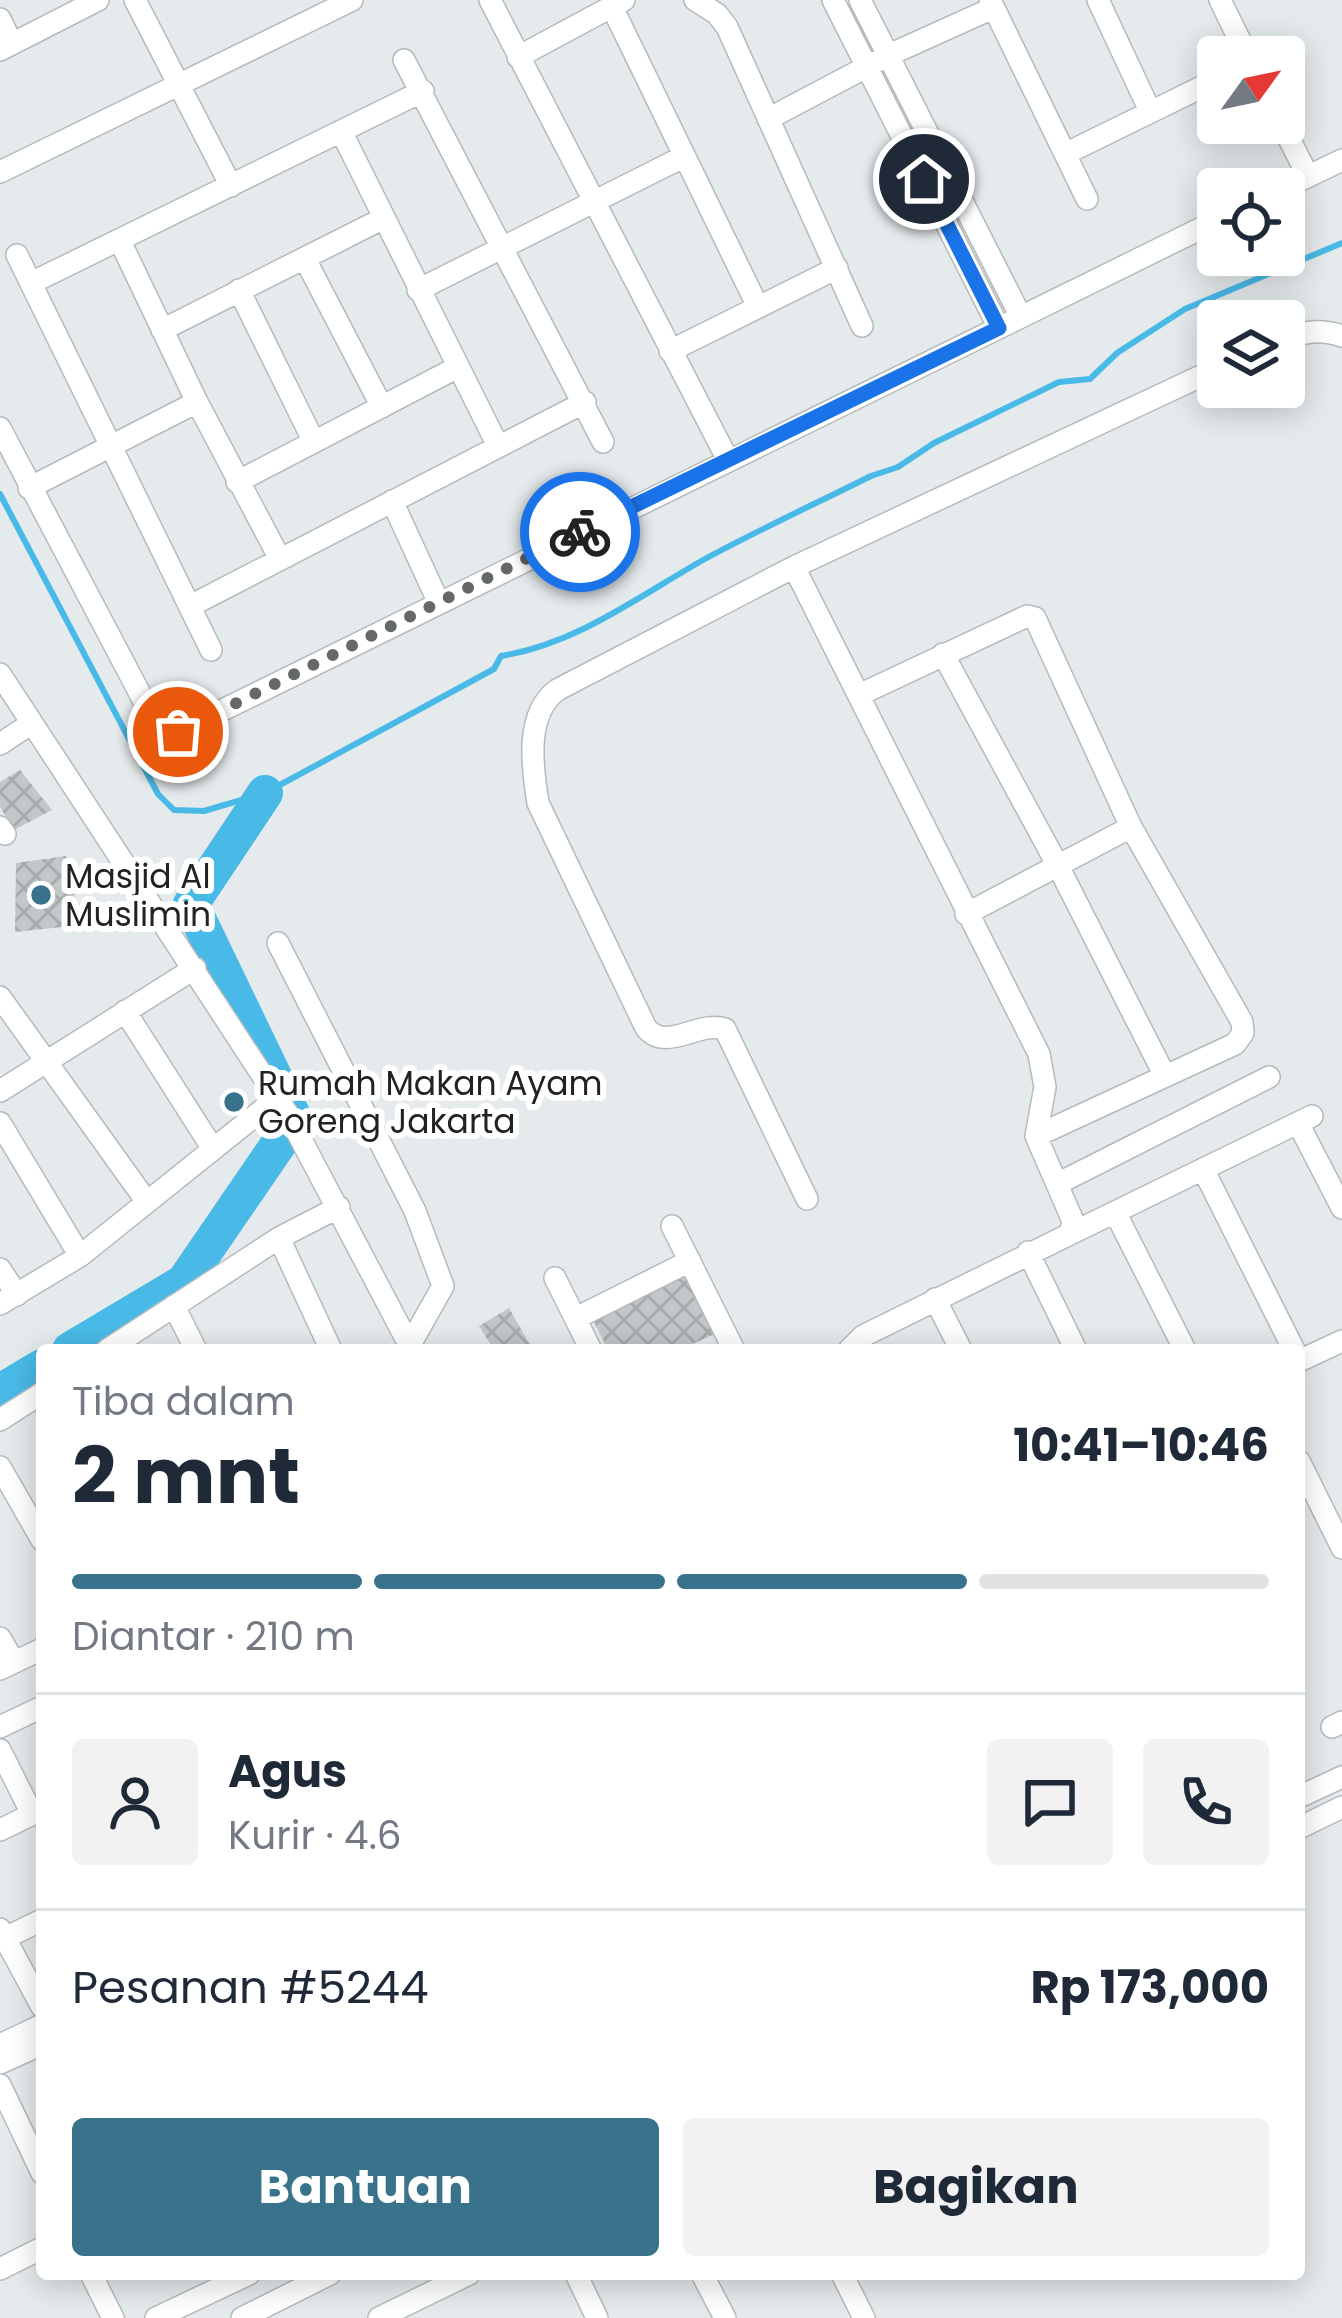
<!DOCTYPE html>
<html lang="id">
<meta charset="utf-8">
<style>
body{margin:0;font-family:Poppins,sans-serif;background:#f2f2f3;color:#1f2937;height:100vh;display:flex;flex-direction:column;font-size:45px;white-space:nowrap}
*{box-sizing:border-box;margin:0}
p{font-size:39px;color:#747a83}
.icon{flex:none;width:66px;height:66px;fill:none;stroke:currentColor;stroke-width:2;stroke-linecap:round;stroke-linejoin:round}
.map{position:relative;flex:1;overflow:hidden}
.details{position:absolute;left:36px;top:1344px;width:1269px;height:936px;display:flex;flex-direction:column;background:#fff;border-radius:12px;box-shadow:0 6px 30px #0003}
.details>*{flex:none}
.needle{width:78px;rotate:57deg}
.fabs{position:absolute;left:1197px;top:36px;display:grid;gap:24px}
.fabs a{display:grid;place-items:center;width:108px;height:108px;border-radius:12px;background:#fff;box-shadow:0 6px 30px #0003;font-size:60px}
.pin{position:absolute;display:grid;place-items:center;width:102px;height:102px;color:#fff;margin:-51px;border:6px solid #fff;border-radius:50%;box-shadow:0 3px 12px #0007}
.courier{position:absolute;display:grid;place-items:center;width:120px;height:120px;margin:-60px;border:9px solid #1a73e8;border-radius:50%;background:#fff;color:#222;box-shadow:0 3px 15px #0007}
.head em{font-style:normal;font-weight:700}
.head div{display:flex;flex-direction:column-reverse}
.head{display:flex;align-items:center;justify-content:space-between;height:204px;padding:0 36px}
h1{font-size:78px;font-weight:700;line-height:90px}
.bar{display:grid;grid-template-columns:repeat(4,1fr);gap:18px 12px;align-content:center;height:144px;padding:0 36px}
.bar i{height:15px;border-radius:9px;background:#e0e1e3}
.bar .selected{background:#38728b}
.bar p{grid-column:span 4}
.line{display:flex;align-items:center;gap:30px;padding:0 36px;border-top:3px solid #e0e1e3}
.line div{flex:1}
.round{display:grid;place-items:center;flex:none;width:126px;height:126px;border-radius:12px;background:#f2f2f3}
.action{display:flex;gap:24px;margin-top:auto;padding:24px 36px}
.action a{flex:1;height:138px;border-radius:12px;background:#38728b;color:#fff;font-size:48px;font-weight:700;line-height:138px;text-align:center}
.action a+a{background:#f2f2f3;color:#1f2937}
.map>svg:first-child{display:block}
</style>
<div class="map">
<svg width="1342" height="2318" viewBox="0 0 1342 2318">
<defs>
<pattern id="building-cross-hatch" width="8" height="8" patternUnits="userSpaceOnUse" patternTransform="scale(3)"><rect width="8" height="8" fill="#c2c7c9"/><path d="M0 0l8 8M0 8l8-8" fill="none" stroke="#a6abac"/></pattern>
</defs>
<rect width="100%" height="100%" fill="#e5eaec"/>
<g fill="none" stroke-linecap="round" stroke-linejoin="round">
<path stroke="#49bae7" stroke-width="6" d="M 0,494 L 158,794 L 174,810 L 204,811 L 265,793 L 494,669 L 501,656 C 576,644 638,597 703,560 C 758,530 815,504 871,476 L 898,467 L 934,443 L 1059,382 L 1090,379 L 1117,353 L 1185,309 L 1342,243"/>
<path stroke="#49bae7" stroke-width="36" d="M 70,1350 L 184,1282 L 295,1120 L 191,904 L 265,793
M 0,1392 L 42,1367"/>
</g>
<path fill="url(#building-cross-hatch)" d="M 20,770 L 52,810 L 14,830 L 0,807 L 0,782 Z
M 66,856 L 81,925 L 15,932 L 16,863 Z
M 685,1275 L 715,1334 L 679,1350 L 608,1350 L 593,1320 Z
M 509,1308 L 533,1350 L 494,1350 L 479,1326 Z"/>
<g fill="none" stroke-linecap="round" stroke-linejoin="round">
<defs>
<path id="minor" d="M 135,0 L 231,186
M 490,0 L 728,460
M 695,0 L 717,14 L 727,27 L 862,326
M 833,0 L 999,328
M 860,0 L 1021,317
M 990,0 L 1087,199
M 1098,0 L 1150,111
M 1220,0 L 1248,57
M 612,7 L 758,307
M 0,19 L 12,44
M 0,50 L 98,0
M 518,57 L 624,0
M 404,60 L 603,442
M 768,119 L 889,55 L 993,8
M 1281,123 L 1308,176
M 341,131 L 498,446
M 1067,153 L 1218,79
M 0,172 L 352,0
M 1282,189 L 1342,160
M 120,241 L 197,402 L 280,559
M 17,255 L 211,650
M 305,259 L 382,407
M 31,283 L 423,91
M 239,290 L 314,442
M 418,290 L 683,157
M 162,330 L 382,219
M 1284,340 C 1304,331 1321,329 1342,336
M 670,351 L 837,268
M 0,428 L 156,724 L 166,733 L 178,732 L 1218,220
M 237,482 L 458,367
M 29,488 L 197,402
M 392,501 L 438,601
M 794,567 L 1039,1054 L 1045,1087 L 1036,1136 L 1073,1221 L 1070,1234 L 863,1336 L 849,1350
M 192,605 L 585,402
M 943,654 L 1058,866 L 1165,1076
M 0,674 L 287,1113 L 412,1350
M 859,695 L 1027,616 L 1035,618 L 1131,827 L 1242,1022 L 1243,1033 L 1235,1044 L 1036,1136
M 0,744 L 32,723
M 0,827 L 5,834
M 966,914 L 1131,827
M 278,943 L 415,1211 L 443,1286 L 407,1350
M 0,997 L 147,1202
M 125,1011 L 213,1149
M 0,1091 L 195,968
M 0,1123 L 80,1256
M 1298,1123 L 1342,1208
M 1203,1169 L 1294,1350
M 1057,1184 L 1269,1077
M 807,1199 L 725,1029 C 698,1020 667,1053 646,1028 L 538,803 C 532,766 525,714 557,690 L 794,567 L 1218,368
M 1115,1212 L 1185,1350
M 672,1226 L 734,1350
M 1070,1234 L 1312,1116
M 279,1238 L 331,1350
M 1028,1252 L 1076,1350
M 0,1269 L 17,1295
M 555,1278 L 591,1350
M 935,1299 L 961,1350
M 0,1304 L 80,1256 L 277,1098
M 174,1306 L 196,1350
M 576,1318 L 690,1261
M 107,1350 L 279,1238 L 339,1207
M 1299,1361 L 1342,1341
M 0,1420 L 42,1393
M 1299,1461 L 1342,1548
M 0,1467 L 42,1540
M 0,1638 L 14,1662
M 0,1669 L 42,1649
M 0,1727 L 42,1707
M 1332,1727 L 1342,1722
M 0,1750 L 32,1814
M 1299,1797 L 1342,1777
M 1299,1828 L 1342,1807
M 0,1830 L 41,1810
M 0,1929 L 42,2007
M 5,1938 L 42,1920
M 0,2045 L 42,2025
M 0,2063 L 42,2044
M 0,2085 L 42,2173
M 0,2269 L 42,2248
M 91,2274 L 113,2318
M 576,2274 L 597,2318
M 702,2274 L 725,2318
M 842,2274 L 864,2318
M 156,2318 L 249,2274
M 242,2318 L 330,2274
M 379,2318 L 469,2274"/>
</defs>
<use href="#minor" stroke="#b5babc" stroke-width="24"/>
<use href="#minor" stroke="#fff" stroke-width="21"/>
</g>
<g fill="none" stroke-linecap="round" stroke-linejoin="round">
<path stroke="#656869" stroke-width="12" stroke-dasharray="0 21.6" d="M 178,732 L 580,532"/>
<path stroke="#1a73e8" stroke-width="15" d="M 580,532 L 999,328 L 924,179"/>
</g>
<g fill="#38728b" stroke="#fff" stroke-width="4.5">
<circle cx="41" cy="895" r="12"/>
<circle cx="234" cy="1102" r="12"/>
</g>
<g text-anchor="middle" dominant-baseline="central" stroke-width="12" stroke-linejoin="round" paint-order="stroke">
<g font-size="33" fill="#202223" stroke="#fff" text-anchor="start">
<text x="65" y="876">Masjid Al<tspan x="65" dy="38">Muslimin</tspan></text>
<text x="258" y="1083">Rumah Makan Ayam<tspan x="258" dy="38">Goreng Jakarta</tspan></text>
</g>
</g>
</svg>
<div class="fabs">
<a><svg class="needle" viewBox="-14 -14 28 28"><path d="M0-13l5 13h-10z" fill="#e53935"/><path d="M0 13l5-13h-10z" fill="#747a83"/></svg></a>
<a><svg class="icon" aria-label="locate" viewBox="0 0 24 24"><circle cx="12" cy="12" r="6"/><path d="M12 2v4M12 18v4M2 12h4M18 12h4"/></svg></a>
<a><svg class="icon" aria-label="layers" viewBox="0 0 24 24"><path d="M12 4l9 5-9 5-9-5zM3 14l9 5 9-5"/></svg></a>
</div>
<div class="pin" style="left:178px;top:732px;background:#ea580c"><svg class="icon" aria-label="bag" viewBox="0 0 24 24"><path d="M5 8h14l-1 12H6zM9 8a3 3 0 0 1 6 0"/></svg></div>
<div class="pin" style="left:924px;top:179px;background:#1f2937"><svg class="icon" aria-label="home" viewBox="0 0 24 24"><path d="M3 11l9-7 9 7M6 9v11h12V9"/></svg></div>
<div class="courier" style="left:580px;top:532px"><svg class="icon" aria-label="bike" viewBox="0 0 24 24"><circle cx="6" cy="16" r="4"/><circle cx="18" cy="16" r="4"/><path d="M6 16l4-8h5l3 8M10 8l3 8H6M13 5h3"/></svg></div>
<section class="details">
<div class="head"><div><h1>2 mnt</h1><p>Tiba dalam</p></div><em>10:41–10:46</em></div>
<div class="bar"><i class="selected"></i><i class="selected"></i><i class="selected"></i><i></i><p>Diantar · 210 m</p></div>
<div class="line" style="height:216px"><a class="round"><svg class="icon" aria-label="person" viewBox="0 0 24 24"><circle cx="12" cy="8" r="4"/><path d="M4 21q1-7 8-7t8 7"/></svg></a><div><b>Agus</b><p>Kurir · 4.6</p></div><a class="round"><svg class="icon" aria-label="chat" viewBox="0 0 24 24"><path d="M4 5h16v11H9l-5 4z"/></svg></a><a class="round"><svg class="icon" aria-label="phone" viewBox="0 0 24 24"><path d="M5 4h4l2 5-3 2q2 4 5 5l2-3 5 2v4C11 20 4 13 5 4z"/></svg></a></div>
<div class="line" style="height:156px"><div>Pesanan #5244</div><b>Rp 173,000</b></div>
<div class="action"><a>Bantuan</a><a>Bagikan</a></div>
</section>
</div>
